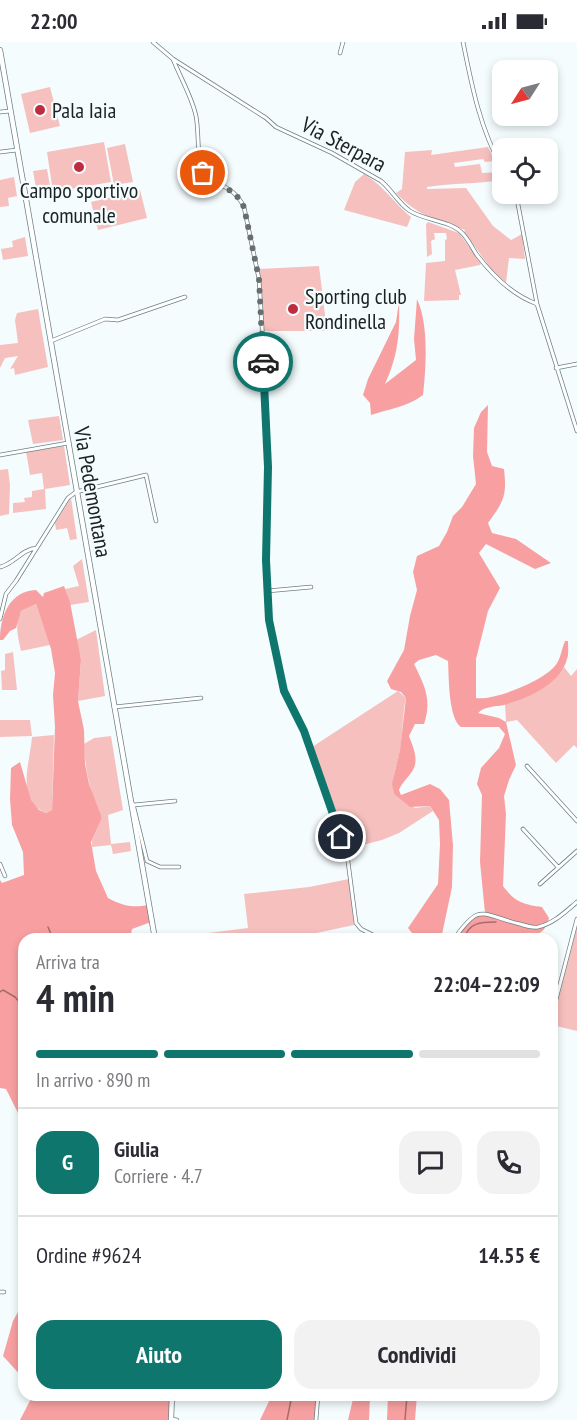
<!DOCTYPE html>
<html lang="it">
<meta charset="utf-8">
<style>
body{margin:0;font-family:"PT Sans Narrow",sans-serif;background:#f2f2f3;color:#2b2b33;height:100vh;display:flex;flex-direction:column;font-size:22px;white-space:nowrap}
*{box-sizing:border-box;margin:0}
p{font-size:20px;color:#7c7c81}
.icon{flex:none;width:33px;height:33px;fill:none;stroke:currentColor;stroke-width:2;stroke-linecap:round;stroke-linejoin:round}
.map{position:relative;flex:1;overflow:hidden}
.side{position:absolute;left:18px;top:891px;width:540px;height:468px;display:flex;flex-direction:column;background:#fff;border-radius:18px;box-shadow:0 3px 9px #0003}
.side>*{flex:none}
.needle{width:39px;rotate:234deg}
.tools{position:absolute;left:492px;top:18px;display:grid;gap:12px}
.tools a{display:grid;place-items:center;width:66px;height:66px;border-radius:12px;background:#fff;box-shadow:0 3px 9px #0003;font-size:30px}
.pin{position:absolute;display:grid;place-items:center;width:51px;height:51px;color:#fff;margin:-26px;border:3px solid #fff;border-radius:50%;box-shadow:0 2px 6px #0007}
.courier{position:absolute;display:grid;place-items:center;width:60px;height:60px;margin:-30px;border:4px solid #0f766e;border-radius:50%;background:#fff;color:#222;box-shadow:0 2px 8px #0007}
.headline em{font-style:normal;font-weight:700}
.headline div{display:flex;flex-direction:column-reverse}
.headline{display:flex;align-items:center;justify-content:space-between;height:102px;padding:0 18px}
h1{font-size:39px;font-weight:700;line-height:45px}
.bar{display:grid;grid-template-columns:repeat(4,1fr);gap:9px 6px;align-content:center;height:72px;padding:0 18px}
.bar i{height:8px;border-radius:4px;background:#e1e1e2}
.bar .selected{background:#0f766e}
.bar p{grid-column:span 4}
.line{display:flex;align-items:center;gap:15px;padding:0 18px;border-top:2px solid #e1e1e2}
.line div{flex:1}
.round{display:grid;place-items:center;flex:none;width:63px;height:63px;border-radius:18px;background:#f2f2f3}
.button{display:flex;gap:12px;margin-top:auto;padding:12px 18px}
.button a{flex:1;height:69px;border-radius:18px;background:#0f766e;color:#fff;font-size:24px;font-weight:700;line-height:69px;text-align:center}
.button a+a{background:#f2f2f3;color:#2b2b33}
.status{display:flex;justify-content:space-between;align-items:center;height:42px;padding:0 30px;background:#fff;direction:ltr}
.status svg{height:16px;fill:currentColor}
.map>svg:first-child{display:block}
</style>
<div class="status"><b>22:00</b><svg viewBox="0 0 49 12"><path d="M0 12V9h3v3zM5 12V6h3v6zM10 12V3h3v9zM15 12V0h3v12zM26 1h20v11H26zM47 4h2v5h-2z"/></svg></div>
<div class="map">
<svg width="577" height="1378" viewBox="0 0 577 1378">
<rect width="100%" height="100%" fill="#f4fcfe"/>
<path fill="#f6c0bf" d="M 50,45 L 60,84 L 30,91 L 21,52 Z
M 104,100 L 111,140 L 53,150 L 47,110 Z
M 125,102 L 133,140 L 114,143 L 107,106 Z
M 488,105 L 495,119 L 485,120 L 483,117 L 454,121 L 455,125 L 480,122 L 482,131 L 501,130 L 502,138 C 477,142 453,141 427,145 L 427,147 L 466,146 L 493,184 L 511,198 L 522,192 L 525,217 L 509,216 L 506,241 L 492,228 L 464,190 L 465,188 C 438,179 416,173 396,151 L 402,147 L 405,110 L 432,108 L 431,113 Z
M 47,127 L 52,155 L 38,157 L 33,129 Z
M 364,132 C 384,144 394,161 411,175 L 407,185 L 344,168 L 355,140 Z
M 14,135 L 17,154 L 8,156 L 9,164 L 0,165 L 0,138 Z
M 140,148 L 147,176 L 98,188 L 91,160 Z
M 428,180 L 459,191 L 481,221 L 480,223 L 455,228 L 461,253 L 459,253 L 459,258 L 424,259 L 426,221 L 445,219 L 445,198 L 447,197 L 446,191 L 434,191 L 435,197 L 431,199 L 432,212 L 427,215 L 426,182 Z
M 25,195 L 28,214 L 3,218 L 1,207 L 13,205 L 12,199 Z
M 319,224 L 327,289 L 264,289 L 259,227 Z
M 38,267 L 48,325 L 15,333 L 14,326 L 10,327 L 18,314 L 5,316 L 0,326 L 0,303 L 18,301 L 15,278 L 17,271 Z
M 59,374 L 63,398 L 33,402 L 28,378 Z
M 64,404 L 70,443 L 45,447 L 46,467 L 13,471 L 13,461 L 25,460 L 24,456 L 32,455 L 32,449 L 44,447 L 42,431 L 30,433 L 26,409 Z
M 8,427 L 10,443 L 9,472 L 0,474 L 0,428 Z
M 71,456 L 77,497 L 70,498 L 67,486 L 56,488 L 55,481 Z
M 82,517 L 89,560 L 70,563 L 65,547 L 79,544 L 73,524 Z
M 36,562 L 50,603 L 21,609 C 18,594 14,583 21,569 Z
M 96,588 L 105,654 L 78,659 L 81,618 L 76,598 Z
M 13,610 L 17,648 L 2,648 L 1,629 L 5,628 L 5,612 Z
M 564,625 L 571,634 L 577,627 L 577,706 L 574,703 L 556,721 L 517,678 L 506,680 L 505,662 C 529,656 548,645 564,625 Z
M 398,649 L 406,656 C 402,674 403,692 400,709 C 397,724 391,737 394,752 L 415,766 L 430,764 L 433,769 L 399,791 L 382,798 L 347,807 L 335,766 L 312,705 Z
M 0,678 L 30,678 L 32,694 L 0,695 Z
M 54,693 L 52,768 L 46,771 C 15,758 30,721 32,695 Z
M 111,694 L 123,768 L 108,773 L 111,802 L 130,800 L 131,809 L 113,812 L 111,803 L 92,805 L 92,798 L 102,776 C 90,752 85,728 84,702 L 94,696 Z
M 349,837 L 354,883 L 307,893 L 249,897 L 161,897 L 248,886 L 244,852 L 309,845 Z
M 577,886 L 577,989 L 552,983 L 552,981 Z"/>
<path fill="#f8a0a1" d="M 417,257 C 429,283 426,325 423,353 C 408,365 388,367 371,373 L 370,361 L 363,353 L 368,337 L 396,280 L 399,260 C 400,292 398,313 385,342 L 416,318 L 414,297 Z
M 488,363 L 487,410 L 492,424 L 504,427 C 507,454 504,459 488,481 L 492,491 L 516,497 L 551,521 L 535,527 L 486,502 L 479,511 L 500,546 L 488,569 L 476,617 L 476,656 C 494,659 542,639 554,625 C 561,618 561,608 565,599 L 568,599 C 568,605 569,612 567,617 C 560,643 526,657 504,663 C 494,665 485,664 478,671 L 499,676 L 506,680 L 516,723 L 509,738 L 504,754 L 506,772 L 503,844 C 515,860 522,862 542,865 L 549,876 C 542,904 522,887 506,893 L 504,897 L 454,897 C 464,882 467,876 485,871 L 480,820 L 482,753 L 477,742 L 481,726 L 499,706 L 505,692 L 499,685 L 461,685 C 448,676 449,634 448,619 L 436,613 L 419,618 L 414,622 C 425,644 432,658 424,682 L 415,682 L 409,694 C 413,705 419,717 413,728 C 409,735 402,740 399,748 L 401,753 L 430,742 L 440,747 L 449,758 L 453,803 L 452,845 L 441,897 L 417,897 L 408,886 L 438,842 L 440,802 L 439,778 L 430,764 L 410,765 L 394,752 L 392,742 L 400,708 L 406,656 L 401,650 L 391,647 L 387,639 L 404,608 L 410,574 L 417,548 L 413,530 L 417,514 L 439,504 L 447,490 L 453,474 L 462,465 L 476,442 L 473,414 L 474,386 L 481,370 Z
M 64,544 L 70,560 L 81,618 L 78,659 L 84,688 L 85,722 L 89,742 L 102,776 L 91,800 L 96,829 L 108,856 C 123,864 132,866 148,863 L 151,880 L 132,887 L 130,897 L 24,897 L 24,1083 L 6,1047 L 0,1046 L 0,838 L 2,841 L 24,833 L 23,810 L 12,783 L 10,757 L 11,726 L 20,720 L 31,758 L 39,768 L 46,771 L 52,768 L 55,685 L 53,653 L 55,631 L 51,607 L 36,562 L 21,569 L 16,586 L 10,589 L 3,598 L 0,598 C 0,575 9,549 36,548 L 43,555 L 44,551 Z
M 24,1259 L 24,1337 L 3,1314 L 13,1279 Z
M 33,1353 L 172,1353 L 171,1378 L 20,1378 Z
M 272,1353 L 316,1353 L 318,1355 L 315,1378 L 260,1378 Z
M 354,1353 L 370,1353 L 369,1378 L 348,1378 Z
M 388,1353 L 417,1353 L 415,1378 L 387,1378 Z"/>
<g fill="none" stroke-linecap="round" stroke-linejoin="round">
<path stroke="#a66c6d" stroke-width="1.5" d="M 48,885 L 53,897
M 464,897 C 469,880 481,880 496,880
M 0,950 L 3,948 L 15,955 L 24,965
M 287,1378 L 292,1353
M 405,1378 L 407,1353"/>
<defs>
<path id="street" d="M 153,0 L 173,17 L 266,76 L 276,85 L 332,111 L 381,139 C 392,148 398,161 410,169 C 424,178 450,179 461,190 C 468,196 472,206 477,213 C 493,234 512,253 537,262
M 463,0 C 472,45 480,86 502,126
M 340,11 L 343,0
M 173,17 C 180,35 192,55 196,74 C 200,95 195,119 207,137 C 224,144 236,148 244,165 L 259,237 L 262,284 L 268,425 L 266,518 L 269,578 L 284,649 L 304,689 L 347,812 L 356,881 L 361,887 L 381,897
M 0,70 L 10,69
M 0,110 L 17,108
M 516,152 L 537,262 L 577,389
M 51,299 L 105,277 L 118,278 L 185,255
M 556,326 L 577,322
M 0,413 L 68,401
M 0,525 C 14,522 22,507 37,506
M 267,549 L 311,545
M 0,577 L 6,552 L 16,539 L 68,456 L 76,450 L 146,433 L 156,479
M 114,665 L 201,656
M 527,724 L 577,779
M 133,762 L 147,819 L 160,825 L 179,825
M 134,763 L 175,759
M 523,787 L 558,825
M 0,822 L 5,834
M 540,842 L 577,809
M 454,897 C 481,859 481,873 520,882 C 526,884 532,886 538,885 C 553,882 565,870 577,860
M 552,973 L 577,877
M 0,1250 L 4,1250
M 204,1353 L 212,1353
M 171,1377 L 177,1378
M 316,1378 L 318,1353"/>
<path id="secondary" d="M 0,8 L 155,897
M 171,1378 L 172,1353"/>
</defs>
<use href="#street" stroke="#6d8083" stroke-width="4.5"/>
<use href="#secondary" stroke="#6d8083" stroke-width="6"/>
<use href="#street" stroke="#fff" stroke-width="3"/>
<use href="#secondary" stroke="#fff" stroke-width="4.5"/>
</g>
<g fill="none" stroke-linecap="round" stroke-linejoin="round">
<path stroke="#676e70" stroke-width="6" stroke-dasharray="0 10.8" d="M 203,131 L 207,137 L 235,151 L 244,165 L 259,237 L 263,320"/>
<path stroke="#0f766e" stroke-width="8" d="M 263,320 L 268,425 L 266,518 L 269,578 L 284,649 L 304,689 L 341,795"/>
</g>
<g fill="#be2d3f" stroke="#f4fcfe" stroke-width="2">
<circle cx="40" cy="68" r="6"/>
<circle cx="79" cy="125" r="6"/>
<circle cx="293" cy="267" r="6"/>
</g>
<g text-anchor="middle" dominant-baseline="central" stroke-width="4.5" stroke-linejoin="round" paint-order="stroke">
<g font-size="22" fill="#1b2224" stroke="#f4fcfe" text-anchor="start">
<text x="52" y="68">Pala Iaia</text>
<text x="79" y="148" text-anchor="middle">Campo sportivo<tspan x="79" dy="25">comunale</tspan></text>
<text x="305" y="254">Sporting club<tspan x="305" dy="25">Rondinella</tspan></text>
</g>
<g font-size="22" fill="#1b2224" stroke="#f4fcfe">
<text transform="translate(344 102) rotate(28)">Via Sterpara</text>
<text transform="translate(93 450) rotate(80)">Via Pedemontana</text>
</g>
</g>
</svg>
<div class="tools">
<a><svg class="needle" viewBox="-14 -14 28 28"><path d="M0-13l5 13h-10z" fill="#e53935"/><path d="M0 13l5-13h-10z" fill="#7c7c81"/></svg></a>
<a><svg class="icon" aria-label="locate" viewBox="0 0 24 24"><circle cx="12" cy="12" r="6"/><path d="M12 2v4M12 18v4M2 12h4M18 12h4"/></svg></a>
</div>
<div class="pin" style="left:203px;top:131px;background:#ea580c"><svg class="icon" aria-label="bag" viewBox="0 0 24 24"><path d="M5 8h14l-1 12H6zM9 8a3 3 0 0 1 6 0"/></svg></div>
<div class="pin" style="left:341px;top:795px;background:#1f2937"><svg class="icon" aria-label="home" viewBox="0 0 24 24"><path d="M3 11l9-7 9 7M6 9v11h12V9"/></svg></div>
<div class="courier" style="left:263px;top:320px"><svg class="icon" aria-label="car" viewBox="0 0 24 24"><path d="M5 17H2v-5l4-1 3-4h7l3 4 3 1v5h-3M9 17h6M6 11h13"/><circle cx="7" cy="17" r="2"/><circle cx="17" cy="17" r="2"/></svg></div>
<section class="side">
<div class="headline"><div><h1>4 min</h1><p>Arriva tra</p></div><em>22:04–22:09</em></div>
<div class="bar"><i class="selected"></i><i class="selected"></i><i class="selected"></i><i></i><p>In arrivo · 890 m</p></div>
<div class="line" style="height:108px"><b class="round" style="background:#0f766e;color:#fff">G</b><div><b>Giulia</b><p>Corriere · 4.7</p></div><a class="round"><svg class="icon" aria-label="chat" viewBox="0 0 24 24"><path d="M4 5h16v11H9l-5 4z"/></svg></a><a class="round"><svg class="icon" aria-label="phone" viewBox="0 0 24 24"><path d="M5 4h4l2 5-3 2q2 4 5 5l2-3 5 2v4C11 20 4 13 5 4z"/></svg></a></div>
<div class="line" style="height:78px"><div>Ordine #9624</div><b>14.55 €</b></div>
<div class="button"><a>Aiuto</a><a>Condividi</a></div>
</section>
</div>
